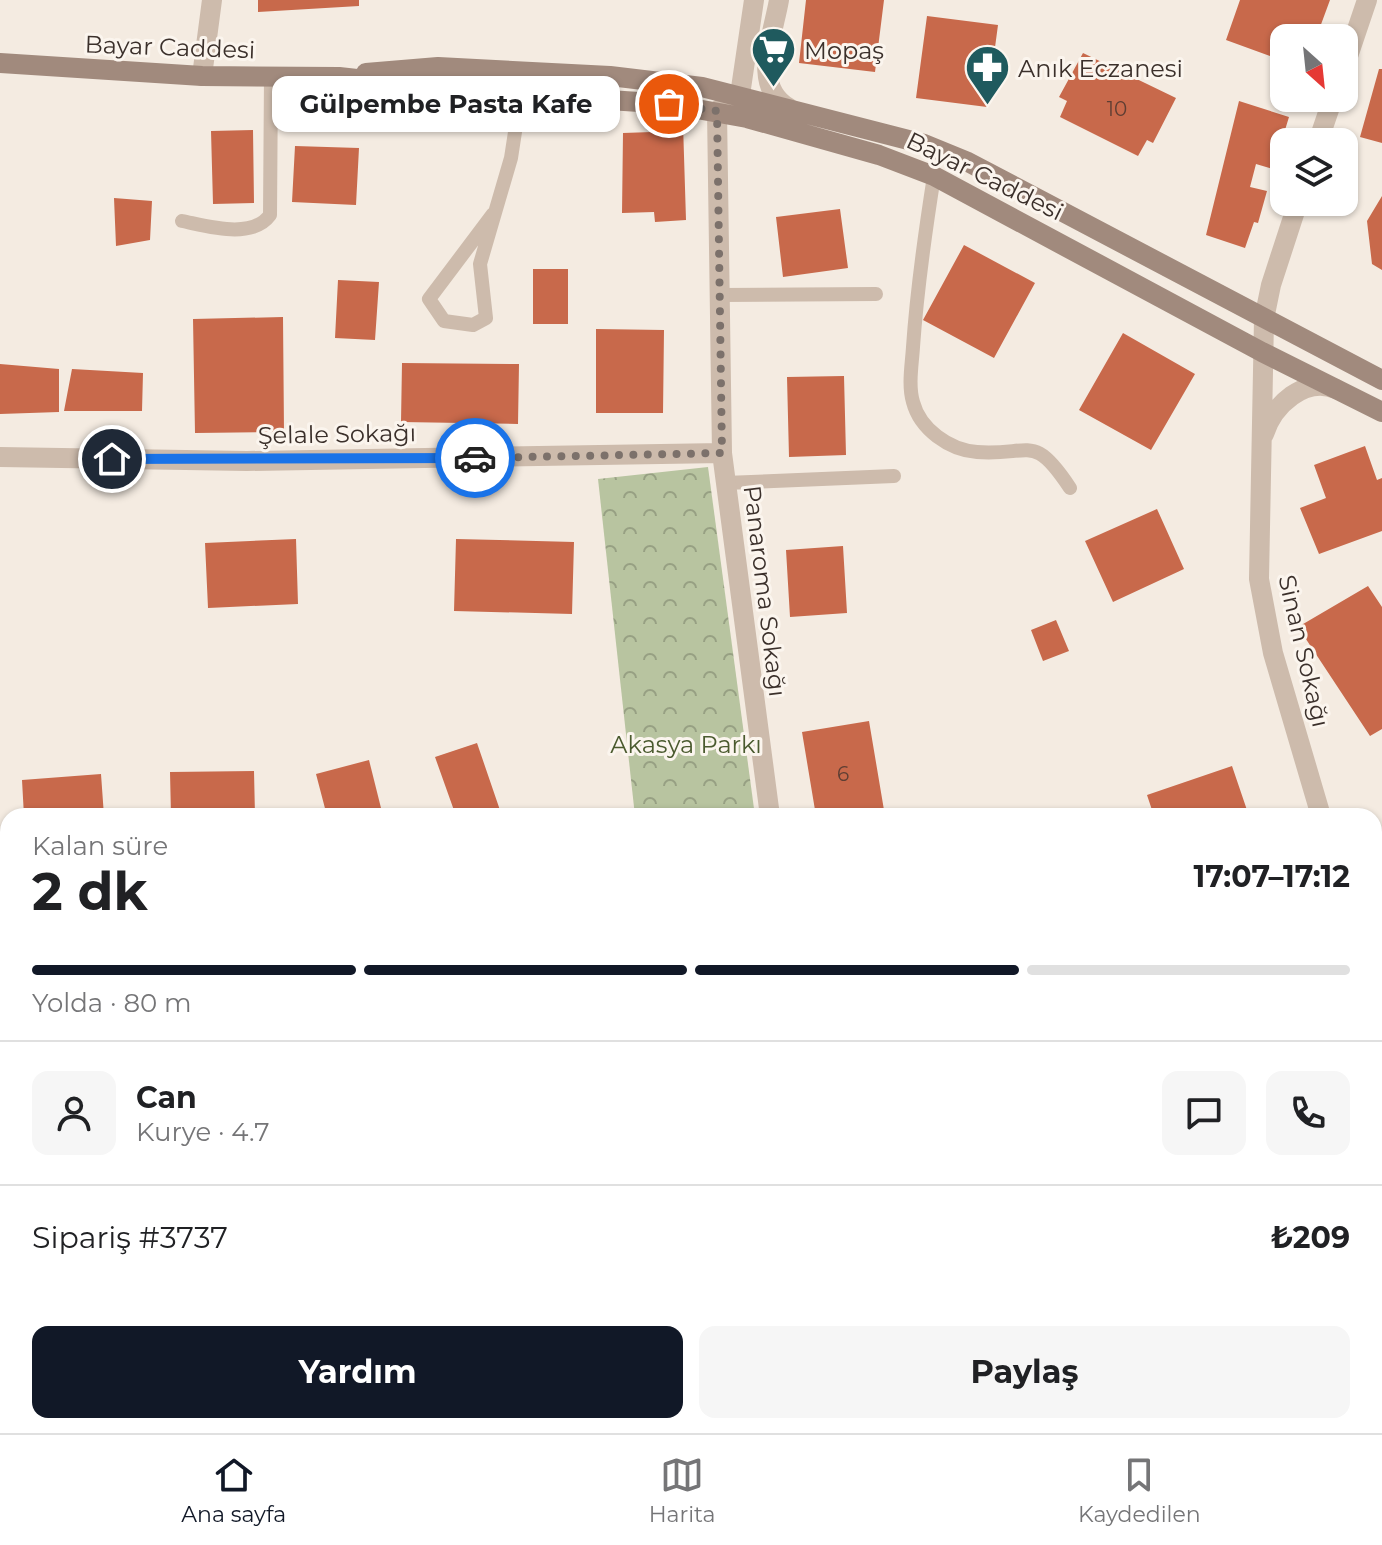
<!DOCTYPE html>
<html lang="tr">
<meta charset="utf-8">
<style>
body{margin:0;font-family:Montserrat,sans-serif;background:#f6f6f6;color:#202124;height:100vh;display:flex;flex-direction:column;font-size:30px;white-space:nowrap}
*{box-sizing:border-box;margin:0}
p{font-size:26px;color:#757577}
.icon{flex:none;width:44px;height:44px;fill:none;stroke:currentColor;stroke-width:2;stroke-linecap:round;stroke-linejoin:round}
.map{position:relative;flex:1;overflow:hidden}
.side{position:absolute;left:0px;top:808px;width:1382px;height:626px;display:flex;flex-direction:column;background:#fff;border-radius:24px 24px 0 0;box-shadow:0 2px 6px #0004}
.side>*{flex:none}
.needle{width:52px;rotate:153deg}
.fabs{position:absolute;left:1270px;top:24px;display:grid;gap:16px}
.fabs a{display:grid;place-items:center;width:88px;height:88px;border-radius:16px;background:#fff;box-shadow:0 2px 6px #0004;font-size:40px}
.pin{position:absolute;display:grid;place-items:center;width:68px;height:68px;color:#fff;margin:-34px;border:4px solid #fff;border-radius:50%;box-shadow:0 2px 8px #0007}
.courier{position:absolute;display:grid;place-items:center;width:80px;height:80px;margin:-40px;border:6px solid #1a73e8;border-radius:50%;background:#fff;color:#222;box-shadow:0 2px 10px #0007}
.bubble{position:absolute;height:56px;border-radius:16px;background:#fff;box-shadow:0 2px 6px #0004;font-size:26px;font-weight:700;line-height:56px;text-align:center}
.summary em{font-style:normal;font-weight:700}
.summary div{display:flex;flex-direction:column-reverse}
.summary{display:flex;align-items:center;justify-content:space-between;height:136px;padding:0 32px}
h1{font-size:52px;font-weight:700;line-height:60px}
.bar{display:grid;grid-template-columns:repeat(4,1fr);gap:12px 8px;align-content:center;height:96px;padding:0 32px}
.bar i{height:10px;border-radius:6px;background:#e0e0e0}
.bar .selected{background:#111827}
.bar p{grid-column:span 4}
.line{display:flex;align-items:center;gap:20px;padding:0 32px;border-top:2px solid #e0e0e0}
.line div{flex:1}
.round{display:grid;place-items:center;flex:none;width:84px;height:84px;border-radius:16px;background:#f6f6f6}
.primary-button{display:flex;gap:16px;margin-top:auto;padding:16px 32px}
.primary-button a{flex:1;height:92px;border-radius:16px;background:#111827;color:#fff;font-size:32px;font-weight:700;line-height:92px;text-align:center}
.primary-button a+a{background:#f6f6f6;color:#202124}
.dock{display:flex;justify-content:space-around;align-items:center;height:112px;border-top:2px solid #e0e0e0;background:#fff;font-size:22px;color:#757577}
.dock a{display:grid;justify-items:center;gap:4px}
.dock .selected{color:#111827}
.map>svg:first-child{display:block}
</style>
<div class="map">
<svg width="1382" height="1433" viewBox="0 0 1382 1433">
<defs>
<pattern id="park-crowns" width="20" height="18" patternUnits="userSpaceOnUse" patternTransform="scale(2)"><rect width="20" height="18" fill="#b8c4a0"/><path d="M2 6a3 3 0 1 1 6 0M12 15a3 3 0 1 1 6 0" fill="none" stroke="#97a083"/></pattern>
</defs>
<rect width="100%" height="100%" fill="#f4ebe1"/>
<path fill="url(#park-crowns)" d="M 708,467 L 755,816 L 635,816 L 598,479 Z"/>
<path fill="#c8694b" d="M 258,0 L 359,0 L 359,6 L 258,12 Z
M 806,0 L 884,0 L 875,72 L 799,63 Z
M 1240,0 L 1330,0 L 1316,38 L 1284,38 L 1284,61 L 1226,40 Z
M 927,16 L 998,25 L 987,107 L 916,98 Z
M 1083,53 L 1176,98 L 1153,143 L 1147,140 L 1138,156 L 1060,117 L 1067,101 L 1059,97 Z
M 1379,69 L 1382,69 L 1382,143 L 1360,137 Z
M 1239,101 L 1289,117 L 1273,169 L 1256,164 L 1250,187 L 1267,191 L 1258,223 L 1254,222 L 1245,248 L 1206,235 Z
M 652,124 L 683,124 L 686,220 L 655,222 L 654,212 L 622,213 L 623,133 L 652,132 Z
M 253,130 L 254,203 L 213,204 L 211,131 Z
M 295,146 L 359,148 L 356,205 L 292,202 Z
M 1382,196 L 1382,270 L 1372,264 L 1367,221 Z
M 114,198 L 152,201 L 150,240 L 116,246 Z
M 840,209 L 848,268 L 783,277 L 776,217 Z
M 964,245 L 1035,283 L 994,358 L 923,320 Z
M 533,269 L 568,269 L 568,324 L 533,324 Z
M 338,280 L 379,282 L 375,340 L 335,338 Z
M 283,317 L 284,432 L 195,433 L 193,319 Z
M 596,329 L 664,330 L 663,413 L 596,413 Z
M 1123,333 L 1195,374 L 1151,450 L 1079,410 Z
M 402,363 L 519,364 L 518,424 L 401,422 Z
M 0,364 L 59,369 L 59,412 L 0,414 Z
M 72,369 L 143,373 L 142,411 L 64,411 Z
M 844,376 L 846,455 L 789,457 L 787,377 Z
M 1365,446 L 1377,480 L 1382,478 L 1382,531 L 1319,554 L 1300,508 L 1326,498 L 1314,465 Z
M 1157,509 L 1184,569 L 1113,602 L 1085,541 Z
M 296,539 L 298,604 L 208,608 L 205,543 Z
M 456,539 L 574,542 L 572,614 L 454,611 Z
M 843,546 L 847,613 L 790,617 L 786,550 Z
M 1368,586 L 1382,607 L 1382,729 L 1370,736 L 1298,627 Z
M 1056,620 L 1069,651 L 1043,661 L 1031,630 Z
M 869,721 L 885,816 L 816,816 L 802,732 Z
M 477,743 L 502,816 L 456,816 L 435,757 Z
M 369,760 L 383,816 L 327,816 L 316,774 Z
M 1232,766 L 1249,816 L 1154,816 L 1147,795 Z
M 254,771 L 255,816 L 171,816 L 170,772 Z
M 101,774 L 104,816 L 24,816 L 22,780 Z
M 0,1234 L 8,1234 L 8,1328 L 0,1329 Z
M 510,1426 L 559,1426 L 561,1433 L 489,1433 Z
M 626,1426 L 660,1426 L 644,1433 L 629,1433 Z
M 1112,1426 L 1115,1433 L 1088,1433 L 1108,1426 Z"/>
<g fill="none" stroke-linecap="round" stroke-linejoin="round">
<path stroke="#cdbbac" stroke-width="14" d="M 934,176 C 925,233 917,289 913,347 C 912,364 908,385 913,402 C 920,429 949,450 977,452 C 1031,456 1033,432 1070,488
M 493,214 L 429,299 L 444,321 L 473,325 L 486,318 L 480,264 L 511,158 L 521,93
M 182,221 C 207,226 252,240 270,215 L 271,76
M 720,295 L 876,294
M 725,483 L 894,476"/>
<path stroke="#cdbbac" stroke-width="20" d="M 754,0 L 740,95 L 717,111 L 722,453 L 770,816
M 779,0 C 773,35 751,87 789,108
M 202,76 L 212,0
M 1264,319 L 1259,579 L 1273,653 L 1321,816
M 1264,434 C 1273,405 1305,376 1336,389
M 0,457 L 247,461 L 722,453
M 0,899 L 8,898
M 1374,953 L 1382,973
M 1374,1374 L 1382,1370
M 1260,1433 L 1274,1426"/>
<path stroke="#cdbbac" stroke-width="20" d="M 1344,68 L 1367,0
M 1318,142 L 1333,98
M 1264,319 L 1271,285 L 1298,202"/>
<path stroke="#a18a7d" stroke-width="20" d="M 0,63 L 202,76 L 339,77 L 446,89 L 669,104 L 747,118 L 879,155 L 934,176 L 1262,352 L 1382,412
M 366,73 L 438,67 L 610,76 L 702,87 L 924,144 L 968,162 L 1382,380
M 0,1407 L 8,1405
M 0,1431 L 26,1426"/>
<path stroke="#7d675c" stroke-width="20" d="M 1374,1027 L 1382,1023
M 829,1426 L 829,1433
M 849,1433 L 852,1426"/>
</g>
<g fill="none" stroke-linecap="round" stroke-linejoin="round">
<path stroke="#7c716b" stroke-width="8" stroke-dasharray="0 14.4" d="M 475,458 L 722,453 L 717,111 L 669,104"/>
<path stroke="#1a73e8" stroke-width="10" d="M 112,459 L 475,458"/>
</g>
<defs>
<symbol id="supermarket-pin" viewBox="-11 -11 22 30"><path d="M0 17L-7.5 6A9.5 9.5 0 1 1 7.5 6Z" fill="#1f5a5e" stroke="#fbf5ee"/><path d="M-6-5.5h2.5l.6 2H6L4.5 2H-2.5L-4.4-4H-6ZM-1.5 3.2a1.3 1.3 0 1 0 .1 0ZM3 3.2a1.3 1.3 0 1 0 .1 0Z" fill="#fff"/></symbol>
<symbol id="pharmacy-pin" viewBox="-11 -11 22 30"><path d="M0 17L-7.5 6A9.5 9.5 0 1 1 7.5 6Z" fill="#1f5a5e" stroke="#fbf5ee"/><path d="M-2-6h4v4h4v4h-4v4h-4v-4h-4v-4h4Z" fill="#fff"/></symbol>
</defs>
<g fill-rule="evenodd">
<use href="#supermarket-pin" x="748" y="24" width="51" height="69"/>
<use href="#pharmacy-pin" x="962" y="42" width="51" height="69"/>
</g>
<g text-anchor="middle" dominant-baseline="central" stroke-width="6" stroke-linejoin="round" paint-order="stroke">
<g font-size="20" fill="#5e3e33">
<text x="1117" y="109">10</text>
<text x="843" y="774">6</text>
</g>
<g font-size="24" fill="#3b302b" stroke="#fbf5ee">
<text transform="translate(170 47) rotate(2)">Bayar Caddesi</text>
<text transform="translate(985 176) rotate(26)">Bayar Caddesi</text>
<text transform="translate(337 434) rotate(-1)">Şelale Sokağı</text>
<text transform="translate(765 591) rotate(83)">Panaroma Sokağı</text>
<text transform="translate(1304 651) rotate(77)">Sinan Sokağı</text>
</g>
<g font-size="24" fill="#3b302b" stroke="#fbf5ee" text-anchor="start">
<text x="804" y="50">Mopaş</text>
<text x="1018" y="68">Anık Eczanesi</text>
</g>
<g font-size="24" fill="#4a5a2e" stroke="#fbf5ee">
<text x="686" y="744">Akasya Parkı</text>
</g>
</g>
</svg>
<div class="fabs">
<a><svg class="needle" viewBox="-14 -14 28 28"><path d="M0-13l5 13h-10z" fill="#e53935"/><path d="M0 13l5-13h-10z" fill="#757577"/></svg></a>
<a><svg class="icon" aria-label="layers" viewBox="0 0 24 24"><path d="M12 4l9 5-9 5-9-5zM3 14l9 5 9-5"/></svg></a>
</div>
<div class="pin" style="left:669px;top:104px;background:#ea580c"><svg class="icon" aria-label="bag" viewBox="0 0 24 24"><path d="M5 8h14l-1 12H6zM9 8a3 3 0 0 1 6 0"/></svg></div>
<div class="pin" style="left:112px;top:459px;background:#1f2937"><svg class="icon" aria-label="home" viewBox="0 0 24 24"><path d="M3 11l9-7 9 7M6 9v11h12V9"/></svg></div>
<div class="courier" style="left:475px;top:458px"><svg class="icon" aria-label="car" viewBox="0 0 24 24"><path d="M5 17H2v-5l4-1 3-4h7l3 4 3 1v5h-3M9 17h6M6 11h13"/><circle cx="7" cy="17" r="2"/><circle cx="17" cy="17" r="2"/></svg></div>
<div class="bubble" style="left:272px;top:76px;width:348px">Gülpembe Pasta Kafe</div>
<section class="side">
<div class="summary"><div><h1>2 dk</h1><p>Kalan süre</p></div><em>17:07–17:12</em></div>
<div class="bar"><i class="selected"></i><i class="selected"></i><i class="selected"></i><i></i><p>Yolda · 80 m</p></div>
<div class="line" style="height:144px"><a class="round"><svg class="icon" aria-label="person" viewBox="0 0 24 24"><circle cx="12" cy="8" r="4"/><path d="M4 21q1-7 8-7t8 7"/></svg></a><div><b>Can</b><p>Kurye · 4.7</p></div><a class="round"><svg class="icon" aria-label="chat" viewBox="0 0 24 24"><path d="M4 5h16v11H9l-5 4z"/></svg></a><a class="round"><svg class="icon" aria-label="phone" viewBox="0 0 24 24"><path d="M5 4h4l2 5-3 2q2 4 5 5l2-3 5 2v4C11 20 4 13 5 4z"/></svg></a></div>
<div class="line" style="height:104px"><div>Sipariş #3737</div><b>₺209</b></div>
<div class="primary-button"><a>Yardım</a><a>Paylaş</a></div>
</section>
</div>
<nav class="dock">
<a class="selected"><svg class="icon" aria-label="home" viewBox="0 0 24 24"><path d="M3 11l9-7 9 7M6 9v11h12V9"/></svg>Ana sayfa</a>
<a><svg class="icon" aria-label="map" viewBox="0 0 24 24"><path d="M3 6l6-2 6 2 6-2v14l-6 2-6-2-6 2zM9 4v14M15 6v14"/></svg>Harita</a>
<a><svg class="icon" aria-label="saved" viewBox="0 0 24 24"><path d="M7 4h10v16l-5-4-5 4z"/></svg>Kaydedilen</a>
</nav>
